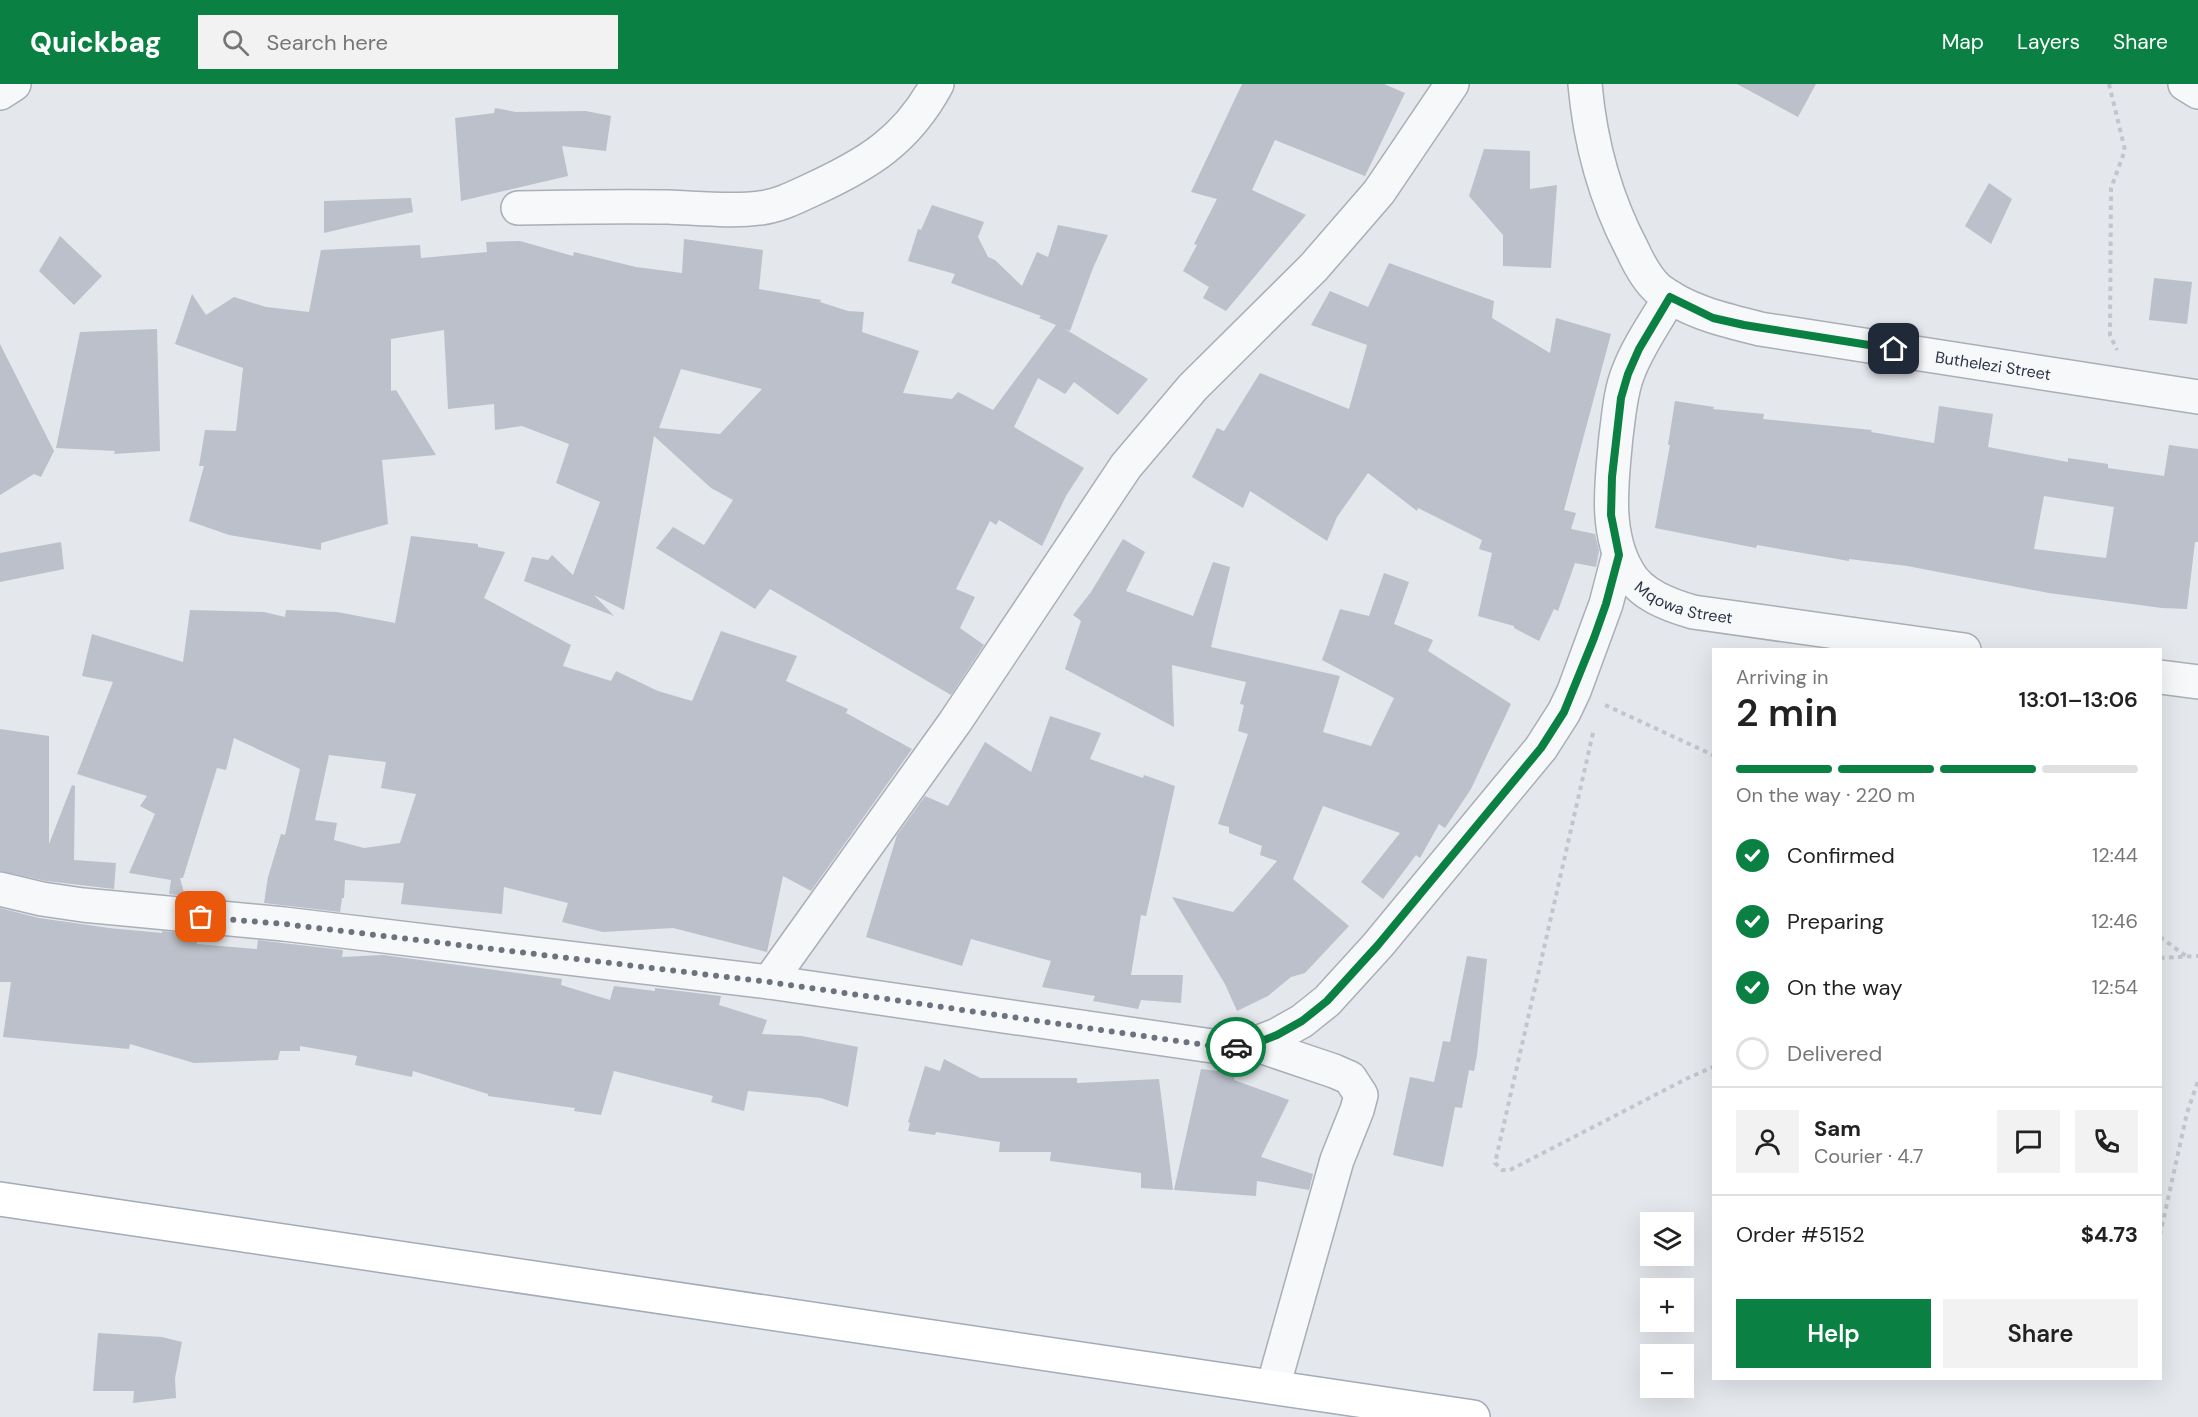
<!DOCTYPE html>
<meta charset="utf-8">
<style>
body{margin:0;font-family:"DM Sans",sans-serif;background:#f2f2f2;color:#222;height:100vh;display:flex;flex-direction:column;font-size:22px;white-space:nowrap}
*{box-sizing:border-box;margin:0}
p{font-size:20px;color:#767676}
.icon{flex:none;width:33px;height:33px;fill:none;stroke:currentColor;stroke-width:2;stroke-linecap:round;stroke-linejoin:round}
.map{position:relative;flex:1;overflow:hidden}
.panel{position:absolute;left:1712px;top:564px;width:450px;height:732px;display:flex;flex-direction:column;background:#fff;border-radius:0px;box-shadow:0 6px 24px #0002}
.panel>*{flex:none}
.buttons{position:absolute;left:1640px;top:1128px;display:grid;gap:12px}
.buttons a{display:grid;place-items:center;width:54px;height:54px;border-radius:0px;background:#fff;box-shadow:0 6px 24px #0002;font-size:30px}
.pin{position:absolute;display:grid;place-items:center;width:51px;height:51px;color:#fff;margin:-26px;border-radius:12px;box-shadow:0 3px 9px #0006}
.courier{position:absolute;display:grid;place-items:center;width:60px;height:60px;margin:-30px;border:4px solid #0b8043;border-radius:50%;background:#fff;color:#222;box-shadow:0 2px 8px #0007}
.headline em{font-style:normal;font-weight:600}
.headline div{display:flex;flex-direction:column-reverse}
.headline{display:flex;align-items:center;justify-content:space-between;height:102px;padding:0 24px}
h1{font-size:39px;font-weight:600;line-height:45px}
.bar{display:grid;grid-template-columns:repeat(4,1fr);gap:9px 6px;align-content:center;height:72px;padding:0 24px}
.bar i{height:8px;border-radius:4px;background:#e0e0e0}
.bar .selected{background:#0b8043}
.bar p{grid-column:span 4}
.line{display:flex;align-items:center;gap:15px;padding:0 24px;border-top:2px solid #e0e0e0}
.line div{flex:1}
.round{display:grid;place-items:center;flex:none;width:63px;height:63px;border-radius:0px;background:#f2f2f2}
ol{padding:0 24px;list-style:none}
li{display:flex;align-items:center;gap:18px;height:66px}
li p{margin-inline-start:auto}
li .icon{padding:6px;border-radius:50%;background:#0b8043;color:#fff;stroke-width:4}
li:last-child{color:#767676}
li i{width:33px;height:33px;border:3px solid #e0e0e0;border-radius:50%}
.button{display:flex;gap:12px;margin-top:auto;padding:12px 24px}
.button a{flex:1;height:69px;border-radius:0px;background:#0b8043;color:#fff;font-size:24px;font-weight:600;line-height:69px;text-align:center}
.button a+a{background:#f2f2f2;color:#222}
header{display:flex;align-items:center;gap:36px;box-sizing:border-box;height:84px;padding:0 30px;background:#0b8043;color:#fff}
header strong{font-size:28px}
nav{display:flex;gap:33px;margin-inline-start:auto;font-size:21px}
.search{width:420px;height:54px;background:#f2f2f2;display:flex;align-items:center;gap:15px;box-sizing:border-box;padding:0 21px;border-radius:0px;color:#767676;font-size:22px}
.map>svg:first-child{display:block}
</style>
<header>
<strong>Quickbag</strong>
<div class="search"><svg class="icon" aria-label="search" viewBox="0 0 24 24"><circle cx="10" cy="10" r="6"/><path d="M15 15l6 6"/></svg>Search here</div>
<nav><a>Map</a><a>Layers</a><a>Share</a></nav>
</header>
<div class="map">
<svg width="2198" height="1333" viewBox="0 0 2198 1333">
<rect width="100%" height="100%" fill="#e4e7ec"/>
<path fill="#bbc0ca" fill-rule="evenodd" d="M 1242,0 L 1384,0 L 1405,9 L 1365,92 L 1275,56 L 1252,106 L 1306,131 L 1226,227 L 1203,214 L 1209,203 L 1183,187 L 1197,161 L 1194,160 L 1217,115 L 1191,108 Z
M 1737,0 L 1816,0 L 1798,33 Z
M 495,24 L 516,28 L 586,27 L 611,32 L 606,67 L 562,62 L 568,92 L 461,117 L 455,34 L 494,29 Z
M 1484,65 L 1530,67 L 1530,105 L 1557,101 L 1551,184 L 1503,182 L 1503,151 L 1469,112 Z
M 1989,99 L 2012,115 L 1991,160 L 1965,142 Z
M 411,114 L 413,128 L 324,149 L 324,117 Z
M 932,121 L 984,138 L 978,153 L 988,173 L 995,176 L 1022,202 L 1037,168 L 1048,173 L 1058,141 L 1108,151 L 1093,184 L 1070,247 L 1065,245 L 1148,295 L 1118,331 L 1074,298 L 1065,310 L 1038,294 L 1014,343 L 1084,384 L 1066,412 L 1042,462 L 999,436 L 996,441 L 990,437 L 956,505 L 975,513 L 960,544 L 984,561 L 951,611 L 770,505 L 755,525 L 656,464 L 673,443 L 704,461 L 733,416 L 711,404 L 654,352 L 624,526 L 594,511 L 614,532 L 524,497 L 532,473 L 548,476 L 552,471 L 573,491 L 600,418 L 556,399 L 569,360 L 522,342 L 495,346 L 494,320 L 448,325 L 444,246 L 391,255 L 391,307 L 396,306 L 436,371 L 382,376 L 388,440 L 321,459 L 321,466 L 229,451 L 189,437 L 204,382 L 199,382 L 205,346 L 236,347 L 243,284 L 175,260 L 192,210 L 206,231 L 234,213 L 266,223 L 309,228 L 321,166 L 420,161 L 421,174 L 487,168 L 486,158 L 520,157 L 573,172 L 574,168 L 636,183 L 682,189 L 684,155 L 763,166 L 759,205 L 821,216 L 820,218 L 848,227 L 864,228 L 862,248 L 919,267 L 903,309 L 952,315 L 958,308 L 993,326 L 1056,241 L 1039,234 L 1041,232 L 951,199 L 955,190 L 908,177 L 918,145 L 921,146 ZM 681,285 L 762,305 L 720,350 L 659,344 Z
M 60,152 L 102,192 L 74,221 L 39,187 Z
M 1389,179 L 1494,217 L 1492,234 L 1550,269 L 1556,234 L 1611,250 L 1564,426 L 1576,429 L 1571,445 L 1595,450 L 1599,467 L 1596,483 L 1575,479 L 1558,527 L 1554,525 L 1539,557 L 1514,544 L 1514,542 L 1478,532 L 1492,469 L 1479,465 L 1482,456 L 1418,424 L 1417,427 L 1368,389 L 1337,433 L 1327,457 L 1250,407 L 1243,424 L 1192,393 L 1217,344 L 1224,347 L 1260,289 L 1349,325 L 1367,261 L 1311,241 L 1330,207 L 1368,223 Z
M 2154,194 L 2192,198 L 2187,240 L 2149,236 Z
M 157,245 L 160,367 L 114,370 L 115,367 L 56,364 L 80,248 Z
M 0,260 L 54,367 L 41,393 L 34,390 L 0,411 Z
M 1675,317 L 1714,323 L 1713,325 L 1764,330 L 1763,335 L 1872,346 L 1871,348 L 1934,359 L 1939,322 L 1993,330 L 1988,363 L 2068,378 L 2068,374 L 2108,380 L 2108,384 L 2164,392 L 2169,361 L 2198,365 L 2198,458 L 2195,458 L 2187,525 L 2162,524 L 2049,509 L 1907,482 L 1849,475 L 1849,477 L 1757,461 L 1756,464 L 1655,444 L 1670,361 L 1668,361 ZM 2044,412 L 2114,423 L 2106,474 L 2034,465 Z
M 411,452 L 478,460 L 478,463 L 505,468 L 484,514 L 571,561 L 563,582 L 611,597 L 616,587 L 658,607 L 692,617 L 721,547 L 797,572 L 786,597 L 848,625 L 846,629 L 912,665 L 811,807 L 783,792 L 767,868 L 673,844 L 603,848 L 562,838 L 568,819 L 504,803 L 502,830 L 401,820 L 404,799 L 345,796 L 344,814 L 342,814 L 340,828 L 264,819 L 268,793 L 281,750 L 285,751 L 300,685 L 234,654 L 226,686 L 217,684 L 183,794 L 180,794 L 185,812 L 169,810 L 171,796 L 129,789 L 155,730 L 140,722 L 147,712 L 77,690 L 113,598 L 82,592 L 92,550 L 183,578 L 190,526 L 264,528 L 285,533 L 286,526 L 337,528 L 395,539 ZM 329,671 L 386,678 L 381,704 L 416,710 L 400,759 L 364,764 L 334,756 L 337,739 L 315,736 Z
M 1123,455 L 1145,468 L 1126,507 L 1193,532 L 1213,478 L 1230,483 L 1211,563 L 1340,592 L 1323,648 L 1371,662 L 1394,614 L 1322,576 L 1340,525 L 1369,532 L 1384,489 L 1409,498 L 1394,540 L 1433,556 L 1428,567 L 1511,620 L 1471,705 L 1445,744 L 1439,740 L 1420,774 L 1416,771 L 1383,815 L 1361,798 L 1400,749 L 1323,722 L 1293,795 L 1349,842 L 1305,889 L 1291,893 L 1268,912 L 1237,927 L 1225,900 L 1172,813 L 1233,828 L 1277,777 L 1260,771 L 1262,762 L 1229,749 L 1229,743 L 1218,740 L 1248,650 L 1238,647 L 1244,621 L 1240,620 L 1246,598 L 1172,581 L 1174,643 L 1065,585 L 1081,537 L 1073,531 L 1091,508 Z
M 61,458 L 64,485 L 0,498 L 0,469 Z
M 1050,632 L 1101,649 L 1090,675 L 1143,694 L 1144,691 L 1175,702 L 1146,832 L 1141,831 L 1131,891 L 1183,891 L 1181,919 L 1141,916 L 1138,925 L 1093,917 L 1095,912 L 1042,903 L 1051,877 L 971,855 L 962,882 L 866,853 L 897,751 L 925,712 L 948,722 L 985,658 L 1031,688 Z
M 0,645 L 49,652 L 49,760 L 72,701 L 75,702 L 74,776 L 116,779 L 114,805 L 46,797 L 0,787 Z
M 0,824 L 39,834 L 109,844 L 162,849 L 162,847 L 195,850 L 197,860 L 257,865 L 258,856 L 282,859 L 343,866 L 342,873 L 383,871 L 562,895 L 561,901 L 610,916 L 614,902 L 655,907 L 655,904 L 721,912 L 719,921 L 767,936 L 762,950 L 802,952 L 858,963 L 848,1023 L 821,1014 L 748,1007 L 744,1027 L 711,1018 L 713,1012 L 614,987 L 601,1031 L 574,1027 L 575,1024 L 488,1012 L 488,1010 L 413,987 L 412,993 L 355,981 L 357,972 L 300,962 L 300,967 L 280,967 L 278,976 L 194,979 L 130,960 L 129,965 L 3,953 L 11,898 L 0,898 Z
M 1467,872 L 1487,875 L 1477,971 L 1474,987 L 1469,986 L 1462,1024 L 1455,1023 L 1443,1083 L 1393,1071 L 1410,993 L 1434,998 L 1443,957 L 1450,958 Z
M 944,975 L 980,994 L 1077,994 L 1077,999 L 1159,995 L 1173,1106 L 1141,1104 L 1141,1089 L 1050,1077 L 1051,1068 L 999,1068 L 1000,1058 L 936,1048 L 935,1051 L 908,1047 L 910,1039 L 908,1038 L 925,982 L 940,987 Z
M 1201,985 L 1235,989 L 1234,996 L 1289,1016 L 1261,1073 L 1313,1090 L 1309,1106 L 1257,1097 L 1256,1112 L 1174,1106 Z
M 98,1249 L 162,1253 L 182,1258 L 175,1294 L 176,1314 L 133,1319 L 134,1307 L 93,1307 Z"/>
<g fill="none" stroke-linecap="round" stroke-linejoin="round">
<defs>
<g id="minor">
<path id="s1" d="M 1585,0 C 1590,58 1606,116 1633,167 C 1639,180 1647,195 1658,205 C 1688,228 1725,236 1760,245 L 2198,313"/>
<path d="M 2185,0 L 2198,8"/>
<path d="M 0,9 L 14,0"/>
<path d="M 518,124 C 568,123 618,122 668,123 C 696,124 733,128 760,124 C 778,122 794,114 811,106 C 868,80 907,56 937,0"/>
<path id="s2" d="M 1670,213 C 1656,237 1638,262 1628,289 C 1620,309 1619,331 1616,352 C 1612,396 1604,448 1628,488 C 1641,511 1669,521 1693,528 L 1964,566"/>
<path d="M 2160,593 L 2198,598"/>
<path d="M 0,805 L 42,815 L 83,821 L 284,840 L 769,898 L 1226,964 L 1254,960 L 1277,951 L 1302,937 L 1327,917 L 1378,861 L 1541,664 L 1564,628 L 1574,607 L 1606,520 L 1619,470"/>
<path d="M 769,898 L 955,638 L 1126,382 L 1193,303 L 1314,183 L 1379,108 L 1452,0"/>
<path d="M 1254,960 L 1334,987 L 1350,994 L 1361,1011 L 1357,1026 L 1337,1076 L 1273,1303"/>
</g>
<path id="major" d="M 0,1115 L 1473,1333"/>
</defs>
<use href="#minor" stroke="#a9aeb7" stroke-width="36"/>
<use href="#major" stroke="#a3abb8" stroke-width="36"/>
<path stroke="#c2c5cb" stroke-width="4" stroke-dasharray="4.5 4.5" stroke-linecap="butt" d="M 2109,0 L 2125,66 L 2111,104 L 2110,251 L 2117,266
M 1605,621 L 1713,671
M 1593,649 L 1495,1079 L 1502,1086 L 1510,1086 L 1688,994 L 1713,983
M 2160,853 L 2186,872
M 2160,874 L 2198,872
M 2160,1151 L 2187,1029 L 2198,997"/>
<use href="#minor" stroke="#f7f8fa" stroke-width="33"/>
<use href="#major" stroke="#fff" stroke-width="33"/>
</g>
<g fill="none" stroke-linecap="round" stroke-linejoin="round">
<path stroke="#6c737f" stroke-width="6" stroke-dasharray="0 10.8" d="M 201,833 L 284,840 L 769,898 L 1226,964 L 1236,963"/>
<path stroke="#0b8043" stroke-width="8" d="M 1236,963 L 1254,960 L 1277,951 L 1302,937 L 1327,917 L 1378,861 L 1541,664 L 1564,628 L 1594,554 L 1606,520 L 1619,471 L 1611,431 L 1612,393 L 1621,314 L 1628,290 L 1639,265 L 1670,213 L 1713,234 L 1744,241 L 1894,265"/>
</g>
<g text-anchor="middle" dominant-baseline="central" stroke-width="6" stroke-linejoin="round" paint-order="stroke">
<g font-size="16" fill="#2b3445" stroke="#f4f6f9">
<text stroke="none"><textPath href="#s1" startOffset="567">Buthelezi Street</textPath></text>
<text stroke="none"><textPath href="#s2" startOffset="357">Mqowa Street</textPath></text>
</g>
</g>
</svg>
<div class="buttons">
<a><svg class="icon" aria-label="layers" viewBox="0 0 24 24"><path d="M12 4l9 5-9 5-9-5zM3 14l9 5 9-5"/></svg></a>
<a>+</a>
<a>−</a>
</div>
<div class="pin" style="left:201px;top:833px;background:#ea580c"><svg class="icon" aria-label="bag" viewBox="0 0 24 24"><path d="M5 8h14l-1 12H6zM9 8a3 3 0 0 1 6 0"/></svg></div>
<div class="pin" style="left:1894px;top:265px;background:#1f2937"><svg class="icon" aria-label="home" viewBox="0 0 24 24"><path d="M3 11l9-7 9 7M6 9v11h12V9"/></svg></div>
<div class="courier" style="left:1236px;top:963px"><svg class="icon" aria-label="car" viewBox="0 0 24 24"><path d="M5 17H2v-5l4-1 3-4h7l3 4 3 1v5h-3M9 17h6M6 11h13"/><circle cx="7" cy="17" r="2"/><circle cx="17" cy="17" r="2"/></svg></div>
<section class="panel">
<div class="headline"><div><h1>2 min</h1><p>Arriving in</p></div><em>13:01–13:06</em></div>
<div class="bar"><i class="selected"></i><i class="selected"></i><i class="selected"></i><i></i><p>On the way · 220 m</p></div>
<ol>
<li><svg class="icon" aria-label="check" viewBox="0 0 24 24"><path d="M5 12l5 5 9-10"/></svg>Confirmed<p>12:44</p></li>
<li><svg class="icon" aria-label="check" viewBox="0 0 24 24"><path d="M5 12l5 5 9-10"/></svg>Preparing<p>12:46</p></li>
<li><svg class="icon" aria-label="check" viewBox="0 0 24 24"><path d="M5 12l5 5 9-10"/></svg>On the way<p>12:54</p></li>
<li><i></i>Delivered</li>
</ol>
<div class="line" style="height:108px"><a class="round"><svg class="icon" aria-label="person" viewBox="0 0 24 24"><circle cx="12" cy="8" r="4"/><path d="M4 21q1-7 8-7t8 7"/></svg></a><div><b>Sam</b><p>Courier · 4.7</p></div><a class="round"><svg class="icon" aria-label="chat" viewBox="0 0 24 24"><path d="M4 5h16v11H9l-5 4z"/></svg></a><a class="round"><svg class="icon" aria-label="phone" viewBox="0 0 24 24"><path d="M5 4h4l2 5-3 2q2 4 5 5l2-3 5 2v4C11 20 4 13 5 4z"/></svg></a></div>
<div class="line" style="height:78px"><div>Order #5152</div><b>$4.73</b></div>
<div class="button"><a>Help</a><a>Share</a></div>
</section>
</div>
